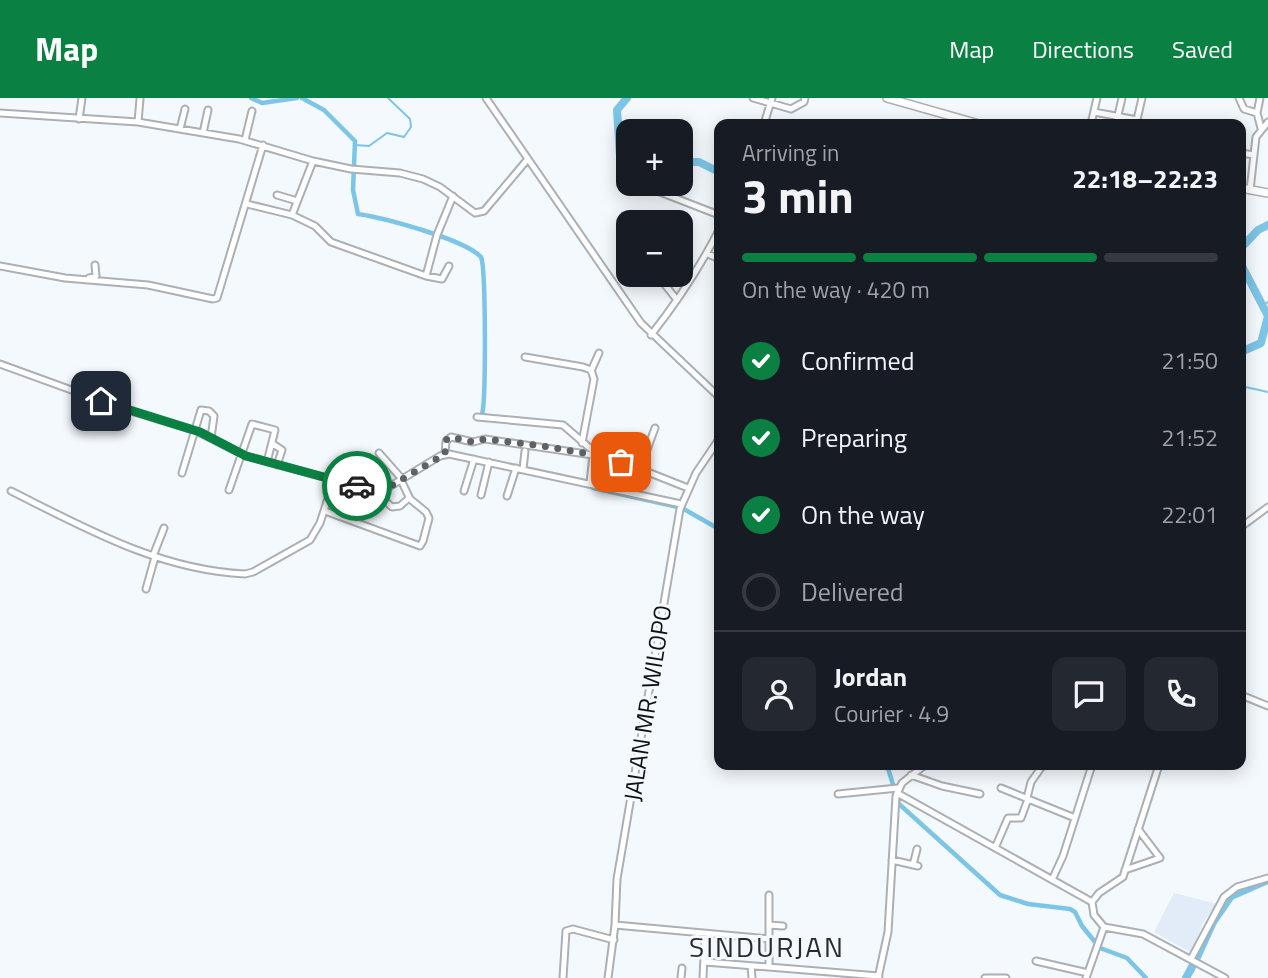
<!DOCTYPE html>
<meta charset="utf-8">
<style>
body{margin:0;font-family:"Titillium Web",sans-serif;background:#242831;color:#f1f3f6;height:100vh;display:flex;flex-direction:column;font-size:26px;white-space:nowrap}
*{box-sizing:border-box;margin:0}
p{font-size:23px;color:#9ea1a6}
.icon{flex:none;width:38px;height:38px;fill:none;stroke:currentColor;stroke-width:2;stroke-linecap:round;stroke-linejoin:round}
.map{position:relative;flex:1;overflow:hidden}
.details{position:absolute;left:714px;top:21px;width:532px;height:651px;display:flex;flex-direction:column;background:#171b24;border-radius:14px;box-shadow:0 4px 18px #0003}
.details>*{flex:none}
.fabs{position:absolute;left:616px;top:21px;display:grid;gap:14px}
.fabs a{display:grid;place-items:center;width:77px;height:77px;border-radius:14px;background:#171b24;box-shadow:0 4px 18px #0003;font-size:35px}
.pin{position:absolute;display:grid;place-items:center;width:60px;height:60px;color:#fff;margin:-30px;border-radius:14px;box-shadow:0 4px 10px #0006}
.courier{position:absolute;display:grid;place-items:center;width:70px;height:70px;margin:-35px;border:5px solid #0b8043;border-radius:50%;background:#fff;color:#222;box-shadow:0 2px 9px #0007}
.summary em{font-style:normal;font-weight:700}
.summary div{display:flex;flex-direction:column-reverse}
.summary{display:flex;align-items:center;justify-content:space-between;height:119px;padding:0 28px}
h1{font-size:46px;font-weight:700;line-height:52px}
.bar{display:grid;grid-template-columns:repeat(4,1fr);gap:10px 7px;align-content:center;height:84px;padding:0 28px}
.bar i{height:9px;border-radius:5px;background:#363941}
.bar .active{background:#0b8043}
.bar p{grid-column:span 4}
.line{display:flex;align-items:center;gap:18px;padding:0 28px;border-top:2px solid #363941}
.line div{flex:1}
.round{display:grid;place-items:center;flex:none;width:74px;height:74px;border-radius:14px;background:#242831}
ol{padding:0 28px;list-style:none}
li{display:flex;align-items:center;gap:21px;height:77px}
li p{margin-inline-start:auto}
li .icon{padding:7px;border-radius:50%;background:#0b8043;color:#fff;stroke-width:4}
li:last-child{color:#9ea1a6}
li i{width:38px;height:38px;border:4px solid #363941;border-radius:50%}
header{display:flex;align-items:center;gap:42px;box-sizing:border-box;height:98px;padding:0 35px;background:#0b8043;color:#fff}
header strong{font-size:33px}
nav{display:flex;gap:38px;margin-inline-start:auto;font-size:24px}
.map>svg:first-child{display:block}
</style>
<header>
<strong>Map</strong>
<nav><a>Map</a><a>Directions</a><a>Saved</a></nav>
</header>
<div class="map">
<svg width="1268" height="880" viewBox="0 0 1268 880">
<rect width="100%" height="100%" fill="#f4f9fe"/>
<path fill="#e2ecf8" d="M 1174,795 L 1217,806 L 1203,825 L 1192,855 L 1154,834 Z"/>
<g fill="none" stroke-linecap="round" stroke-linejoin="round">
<path stroke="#7dc5e6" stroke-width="2" d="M 355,47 L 369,48 L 387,35 L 404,39 L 411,29 L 410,21 L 388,0
M 1263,207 L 1268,204
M 1241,288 L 1268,294"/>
<path stroke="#7dc5e6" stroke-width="4.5" d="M 251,0 L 262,5 L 297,0
M 302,0 L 324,12 L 355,43 L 353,92 L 358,116 C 384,120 464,141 481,159 C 486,170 486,304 482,316 L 487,318
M 596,355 L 593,390 L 682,410 L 719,431
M 887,667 L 899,706 L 1000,797 L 1028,806 L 1070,811 L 1075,814 L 1082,828 L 1100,850 L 1127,860 L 1146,880"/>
<path stroke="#7dc5e6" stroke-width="8" d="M 627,0 L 617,12 L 621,74 L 628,75
M 681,64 L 699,64 L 719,74
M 1241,150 L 1258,132 L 1268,127
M 1241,166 L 1268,218 L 1261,245 L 1241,254
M 1197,859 L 1213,824 L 1231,798 L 1268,782
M 1186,880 L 1192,869"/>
<defs>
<path id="minor" d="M 486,0 L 641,225 L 719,299
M 753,0 L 791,11 L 804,4 L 805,0
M 1239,0 L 1244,11 L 1257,15
M 1260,0 L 1257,15 L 1261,30
M 1094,14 L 1137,22
M 0,15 L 138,24 L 239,41 L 313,63 L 351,71 L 400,75 L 423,81 L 440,89 L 475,115 L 484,113 L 527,62
M 79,21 L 82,0
M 138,24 L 140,1
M 764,26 L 772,0
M 1091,26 L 1097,0
M 1116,26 L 1122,0
M 1136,26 L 1142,0
M 180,31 L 185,11
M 203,35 L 208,12
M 245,42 L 252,13
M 1241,55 L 1254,57
M 652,91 L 719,117
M 1250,92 L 1256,39 L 1268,24
M 277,97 L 297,103
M 247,106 L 292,117 L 315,128 L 331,144 L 426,178 L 442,181 L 449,168
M 292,117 L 313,63
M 708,156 L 719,161
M 0,168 L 65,180 L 148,187 L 213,201 L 217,200 L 263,47
M 426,178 L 437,137 L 453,98
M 89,182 L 89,180 L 96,178 L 95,167
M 662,183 L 677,202
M 651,237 C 677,204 700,169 719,132
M 525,259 L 583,269 L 591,272 L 594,281 L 582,345
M 0,266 L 121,310 L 196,333 L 246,358 L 374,393 L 384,392 L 440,358 L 449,356 L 681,406
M 591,273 L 599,255
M 477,319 L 563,327 L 592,352 L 593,357 L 640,371 L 688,390
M 273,346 L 282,352 L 277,367
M 379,355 L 402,381
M 445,356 L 446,343 L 451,339 L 473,344 L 485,341 L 593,357 L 590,385
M 523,371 L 525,353
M 640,371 L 655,330
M 182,375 L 201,312 L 209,313 L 214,318 L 211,340
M 229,392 L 252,326 L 275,332 L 267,364
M 11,393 C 85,430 159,472 245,476 L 253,474 L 310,442 L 320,425 L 334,382
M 374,393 L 392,409 L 400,408 L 409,400
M 464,393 L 474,361
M 481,397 L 489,364
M 507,398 L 516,370
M 325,413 L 420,448 L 423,443 L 429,420 L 426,414 L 410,401 L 401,382
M 1241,429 L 1268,409
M 153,458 L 164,430
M 146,491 L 155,459
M 1241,597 L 1268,608
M 911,677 L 942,688 L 980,696
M 1001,690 L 1075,720
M 897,695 L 1092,804
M 838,696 L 898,690
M 1027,700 L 1031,684 L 1043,667
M 995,750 L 1008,720 L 1021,720 L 1028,701
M 892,762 L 918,768
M 913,767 L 917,751
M 1125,772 L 1160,760 L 1138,731
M 1052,782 L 1063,758 L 1092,667
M 769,797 L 769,869
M 1092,804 L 1099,795 L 1123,779 L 1159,667
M 1092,804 L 1094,817 L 1104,829
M 615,827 L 769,841
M 769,827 L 783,828
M 1104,829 L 1143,836 L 1225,880
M 1191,861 L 1224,799 L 1237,789 L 1268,780
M 1036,863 L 1088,875
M 705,864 L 879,878
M 751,868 L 752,880
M 563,880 L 566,833 L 573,831 L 614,842
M 608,880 L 615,827 L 617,781 L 680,411 L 696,375 L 719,341
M 681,880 L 682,870
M 703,880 L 705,836
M 878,880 L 888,834 L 896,698 L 902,685 L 925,667
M 985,880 L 1006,880
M 1086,880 L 1104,829"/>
<path id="major" d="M 887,0 L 979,26
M 1241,90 L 1268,95"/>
</defs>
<use href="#minor" stroke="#abb0b5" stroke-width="9"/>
<use href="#major" stroke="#abb0b5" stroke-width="10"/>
<use href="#minor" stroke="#fff" stroke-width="5"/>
<use href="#major" stroke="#fff" stroke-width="7"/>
</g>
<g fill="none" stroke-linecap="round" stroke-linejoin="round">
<path stroke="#5f6265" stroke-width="7" stroke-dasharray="0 12.6" d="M 357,388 L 374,393 L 384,392 L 445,356 L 446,342 L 451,339 L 473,344 L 485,341 L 543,348 L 601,358 L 621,364"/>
<path stroke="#0b8043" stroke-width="9" d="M 101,303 L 200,334 L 246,358 L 357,388"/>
</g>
<g text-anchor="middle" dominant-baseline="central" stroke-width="6" stroke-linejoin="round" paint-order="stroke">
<g font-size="24" fill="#0f1112" stroke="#f4f9fe">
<text transform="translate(647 605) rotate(-81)">JALAN MR. WILOPO</text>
</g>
<g font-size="28" letter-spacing="2" fill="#272a2e" stroke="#f4f9fe">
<text x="767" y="848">SINDURJAN</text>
</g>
</g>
</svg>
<div class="fabs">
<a>+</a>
<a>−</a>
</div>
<div class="pin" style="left:621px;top:364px;background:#ea580c"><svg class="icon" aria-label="bag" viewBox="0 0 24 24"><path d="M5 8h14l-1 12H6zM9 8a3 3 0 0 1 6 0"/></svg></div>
<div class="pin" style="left:101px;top:303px;background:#1f2937"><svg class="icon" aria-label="home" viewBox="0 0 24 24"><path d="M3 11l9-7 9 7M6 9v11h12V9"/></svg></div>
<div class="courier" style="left:357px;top:388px"><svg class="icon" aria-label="car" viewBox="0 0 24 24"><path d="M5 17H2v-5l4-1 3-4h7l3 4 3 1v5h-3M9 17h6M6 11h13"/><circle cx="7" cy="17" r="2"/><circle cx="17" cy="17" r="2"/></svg></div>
<section class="details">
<div class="summary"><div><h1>3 min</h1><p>Arriving in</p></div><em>22:18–22:23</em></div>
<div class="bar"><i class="active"></i><i class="active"></i><i class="active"></i><i></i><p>On the way · 420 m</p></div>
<ol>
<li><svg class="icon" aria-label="check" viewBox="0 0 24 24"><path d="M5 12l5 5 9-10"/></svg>Confirmed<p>21:50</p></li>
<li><svg class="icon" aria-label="check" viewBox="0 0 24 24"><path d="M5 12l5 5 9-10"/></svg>Preparing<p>21:52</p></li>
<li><svg class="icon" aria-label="check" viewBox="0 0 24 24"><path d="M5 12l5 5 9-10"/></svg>On the way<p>22:01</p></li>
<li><i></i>Delivered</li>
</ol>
<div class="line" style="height:126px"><a class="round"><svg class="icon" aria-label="person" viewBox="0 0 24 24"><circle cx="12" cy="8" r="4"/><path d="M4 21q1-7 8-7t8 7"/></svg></a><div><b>Jordan</b><p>Courier · 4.9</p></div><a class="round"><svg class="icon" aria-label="chat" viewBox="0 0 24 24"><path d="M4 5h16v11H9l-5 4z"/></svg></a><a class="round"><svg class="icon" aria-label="phone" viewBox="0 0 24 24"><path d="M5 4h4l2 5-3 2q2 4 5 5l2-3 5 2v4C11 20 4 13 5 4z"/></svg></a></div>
</section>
</div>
